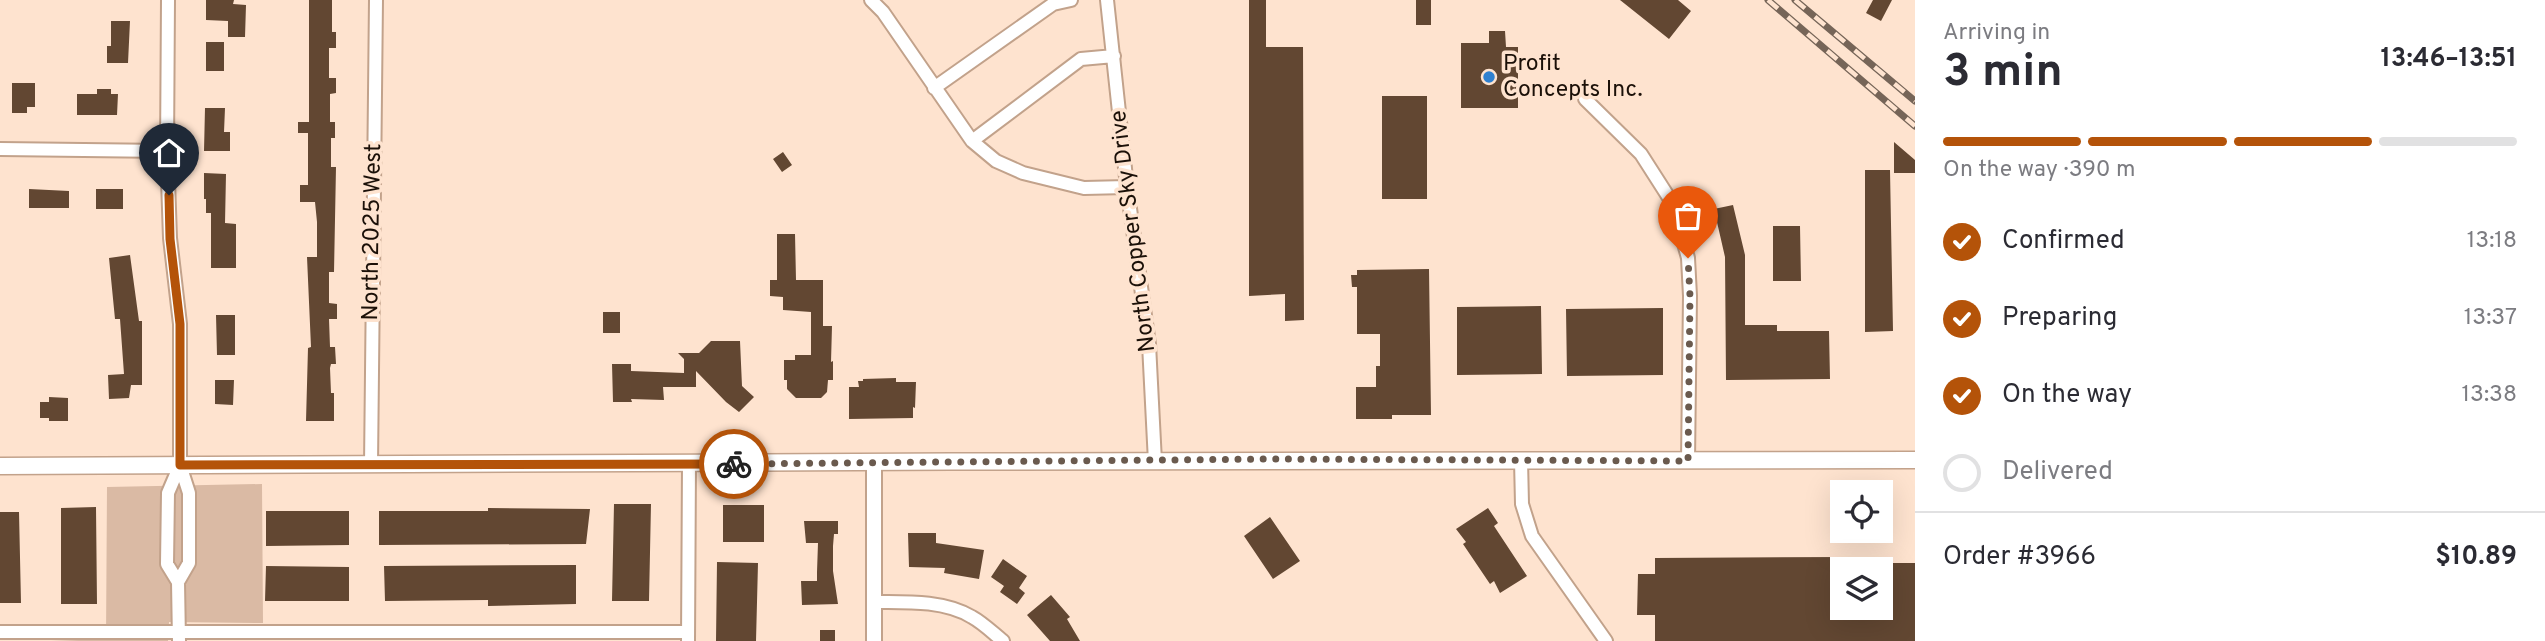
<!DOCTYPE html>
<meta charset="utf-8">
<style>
body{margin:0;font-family:Overpass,sans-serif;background:#f7f7f7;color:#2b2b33;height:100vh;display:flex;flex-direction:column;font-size:26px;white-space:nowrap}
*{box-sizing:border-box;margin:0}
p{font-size:23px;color:#7c7c81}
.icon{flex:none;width:38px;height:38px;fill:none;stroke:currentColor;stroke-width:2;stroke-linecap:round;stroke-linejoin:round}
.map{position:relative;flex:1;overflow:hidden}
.sheet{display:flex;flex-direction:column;background:#fff;width:630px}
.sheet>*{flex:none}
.buttons{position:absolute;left:1830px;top:480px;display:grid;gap:14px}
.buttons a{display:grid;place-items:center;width:63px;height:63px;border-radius:0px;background:#fff;box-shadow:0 7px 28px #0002;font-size:35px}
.pin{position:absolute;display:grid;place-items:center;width:60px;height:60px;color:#fff;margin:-72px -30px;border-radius:50% 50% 50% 0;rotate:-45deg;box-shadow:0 0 7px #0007}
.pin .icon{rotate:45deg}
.courier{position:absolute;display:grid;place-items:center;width:70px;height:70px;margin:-35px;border:5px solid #b45309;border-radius:50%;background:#fff;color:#222;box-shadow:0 2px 9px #0007}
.summary em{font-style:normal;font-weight:700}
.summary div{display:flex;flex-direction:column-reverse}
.summary{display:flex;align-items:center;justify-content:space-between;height:119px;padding:0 28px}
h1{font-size:46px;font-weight:700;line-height:52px}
.bar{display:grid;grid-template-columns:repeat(4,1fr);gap:10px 7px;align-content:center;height:84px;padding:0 28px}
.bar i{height:9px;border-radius:5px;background:#e1e1e2}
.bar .current{background:#b45309}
.bar p{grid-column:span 4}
.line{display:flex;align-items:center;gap:18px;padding:0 28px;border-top:2px solid #e1e1e2}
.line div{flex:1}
ol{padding:0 28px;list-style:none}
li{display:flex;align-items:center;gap:21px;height:77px}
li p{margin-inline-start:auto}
li .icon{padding:7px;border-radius:50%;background:#b45309;color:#fff;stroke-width:4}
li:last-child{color:#7c7c81}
li i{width:38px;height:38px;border:4px solid #e1e1e2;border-radius:50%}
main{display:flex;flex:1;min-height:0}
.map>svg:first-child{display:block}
</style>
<main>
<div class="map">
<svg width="1915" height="641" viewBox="0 0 1915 641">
<rect width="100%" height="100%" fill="#fee3cf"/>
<path fill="#dabaa4" d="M 262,484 L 263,623 L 169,622 L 168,641 L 51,641 L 106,639 L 107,487 Z"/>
<path fill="#624732" d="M 206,0 L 234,0 L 233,4 L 246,5 L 245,37 L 228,37 L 228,21 L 206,20 Z
M 309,0 L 332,0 L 332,32 L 336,32 L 336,48 L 329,48 L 329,78 L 336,78 L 336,93 L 330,94 L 330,122 L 335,122 L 335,138 L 331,138 L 331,167 L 336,167 L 334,272 L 329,272 L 329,303 L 337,304 L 337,319 L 329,319 L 330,347 L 335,347 L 336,364 L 331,364 L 330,368 L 331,393 L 334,393 L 334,421 L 306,421 L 308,348 L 311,347 L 307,257 L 317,257 L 317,222 L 315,202 L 300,202 L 300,185 L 308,185 L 308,133 L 298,133 L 298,122 L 309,122 Z
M 1249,0 L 1266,0 L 1266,47 L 1303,47 L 1304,320 L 1285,321 L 1285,294 L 1249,296 Z
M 1416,0 L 1431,0 L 1431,25 L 1416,25 Z
M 1620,0 L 1678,0 L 1691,11 L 1669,39 Z
M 1873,0 L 1892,0 L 1881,21 L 1866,13 Z
M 111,21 L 130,21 L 128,63 L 107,63 L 107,46 L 111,46 Z
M 1489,31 L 1505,31 L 1506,47 L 1518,47 L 1518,108 L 1461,108 L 1461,43 L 1489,43 Z
M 206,42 L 224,42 L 224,71 L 206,71 Z
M 12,83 L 35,83 L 35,107 L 27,107 L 27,113 L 12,113 Z
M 97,89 L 111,89 L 111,94 L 118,94 L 117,115 L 77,115 L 77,94 L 97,94 Z
M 1382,96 L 1427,96 L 1427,199 L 1382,199 Z
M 205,108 L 225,108 L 224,132 L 230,132 L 230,151 L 204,151 Z
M 1894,142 L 1915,160 L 1915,173 L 1894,173 Z
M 783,152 L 792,165 L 782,172 L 773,159 Z
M 1865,170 L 1890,170 L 1893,331 L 1865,332 Z
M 204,173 L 226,174 L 225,223 L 236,224 L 236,268 L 211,268 L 211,213 L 206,213 L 206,199 L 204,199 Z
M 29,189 L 69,191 L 69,208 L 29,208 Z
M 96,189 L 123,189 L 123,209 L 96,209 Z
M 1733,205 L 1745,255 L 1745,325 L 1777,325 L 1777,331 L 1829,331 L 1830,379 L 1726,380 L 1725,257 L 1714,209 Z
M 1773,226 L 1800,226 L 1801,281 L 1773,281 Z
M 777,234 L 795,234 L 796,280 L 823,280 L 823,326 L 832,326 L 831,362 L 833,361 L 833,380 L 828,380 L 827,392 L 821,398 L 796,398 L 787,389 L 787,380 L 784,380 L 784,360 L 795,360 L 795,355 L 811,355 L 811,312 L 783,310 L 783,297 L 770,296 L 770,280 L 777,280 Z
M 130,255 L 139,321 L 142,321 L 142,385 L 131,385 L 129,398 L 109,399 L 108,375 L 124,374 L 120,319 L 115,319 L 109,258 Z
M 1429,269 L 1431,415 L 1392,415 L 1392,419 L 1356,419 L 1356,387 L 1376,387 L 1376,366 L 1380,366 L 1380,334 L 1357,334 L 1357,287 L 1352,287 L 1351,275 L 1357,275 L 1357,270 Z
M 1541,306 L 1542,374 L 1457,375 L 1457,307 Z
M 1663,308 L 1663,375 L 1567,376 L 1566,309 Z
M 603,312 L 620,312 L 620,333 L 603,333 Z
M 216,315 L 235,315 L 235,355 L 217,355 Z
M 711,341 L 740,341 L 742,386 L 754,397 L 739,412 L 726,402 L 696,371 L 696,387 L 663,387 L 664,400 L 631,399 L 632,402 L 613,402 L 612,364 L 631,364 L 631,371 L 684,373 L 684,359 L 678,353 L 699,353 Z
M 896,378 L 896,382 L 916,382 L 915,408 L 913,407 L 913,418 L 849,419 L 849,387 L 859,387 L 858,381 L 863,381 L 863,379 Z
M 215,380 L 234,380 L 233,405 L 215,404 Z
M 49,397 L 68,398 L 68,421 L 49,421 L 49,418 L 40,418 L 40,402 L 49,402 Z
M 614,504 L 651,504 L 649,601 L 612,601 Z
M 723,505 L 764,505 L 764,542 L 723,542 Z
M 96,507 L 97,604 L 61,604 L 61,508 Z
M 488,508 L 590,509 L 586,544 L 379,545 L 379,511 L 488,511 Z
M 1488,508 L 1498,523 L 1494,526 L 1527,576 L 1500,593 L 1494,581 L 1490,584 L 1463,544 L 1466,542 L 1456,529 Z
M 266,511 L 349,511 L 349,545 L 266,546 Z
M 0,512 L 19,512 L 21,603 L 0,603 Z
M 1270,517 L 1300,561 L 1273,579 L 1244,536 Z
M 804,521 L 838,521 L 838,534 L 834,534 L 833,546 L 833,571 L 838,604 L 802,605 L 801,581 L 817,581 L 817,572 L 818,543 L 806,543 Z
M 908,533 L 936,533 L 936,543 L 984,550 L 979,579 L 944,573 L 945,568 L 909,567 Z
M 1847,557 L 1847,569 L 1843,569 L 1843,607 L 1881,607 L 1881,563 L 1915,563 L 1915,641 L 1655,641 L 1655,615 L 1637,615 L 1638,574 L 1655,574 L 1655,558 Z
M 1003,559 L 1027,576 L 1019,588 L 1025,593 L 1017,604 L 1000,592 L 1004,586 L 991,577 Z
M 717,562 L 758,563 L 756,641 L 716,641 Z
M 576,565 L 576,604 L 488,606 L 488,600 L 385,601 L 384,566 Z
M 266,566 L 349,567 L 349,601 L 265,601 Z
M 1051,595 L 1070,617 L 1067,619 L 1080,641 L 1050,641 L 1027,615 Z
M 820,630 L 835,630 L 835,641 L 820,641 Z"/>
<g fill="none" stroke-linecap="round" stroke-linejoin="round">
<defs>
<path id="minor" d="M 168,0 L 167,151 L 170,238 L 180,324 L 180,465 L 189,493 L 189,563 L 178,582 L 167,564 L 168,493 L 180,465
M 871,0 L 883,12 L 972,141 L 996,161 L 1023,173 L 1084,188 L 1127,187
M 1107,0 L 1127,187 L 1149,344 L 1155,462
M 934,88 L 1053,4 L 1071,0
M 1585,99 L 1641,154 L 1673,204 L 1688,258 L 1690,296 L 1688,461
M 972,141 L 1081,59 L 1114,56
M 0,149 L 167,151
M 1521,460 L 1522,504 L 1532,536 L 1606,641
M 371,465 L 376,0
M 178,582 L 179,641
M 874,602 C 905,602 944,600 972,617 C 983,623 993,633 1003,641
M 0,632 L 688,632
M 688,641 L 689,464"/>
<path id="tertiary" d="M 874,641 L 874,463"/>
<path id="secondary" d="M 0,466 C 638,462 1277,460 1915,460"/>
</defs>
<use href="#minor" stroke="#c2a28b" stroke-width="16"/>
<use href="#tertiary" stroke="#c2a28b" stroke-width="18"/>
<use href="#secondary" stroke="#c2a28b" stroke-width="19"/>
<use href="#minor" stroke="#fff" stroke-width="12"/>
<use href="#tertiary" stroke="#fff" stroke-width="14"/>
<use href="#secondary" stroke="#fff" stroke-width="16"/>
<defs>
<path id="rail" d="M 1768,0 L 1915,126
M 1795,0 L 1915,101"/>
</defs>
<use href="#rail" stroke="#766558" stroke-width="7"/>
<use href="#rail" stroke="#fee3cf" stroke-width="4.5" stroke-dasharray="13" stroke-linecap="butt"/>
</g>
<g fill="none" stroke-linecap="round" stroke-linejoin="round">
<path stroke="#6a5a4e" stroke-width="7" stroke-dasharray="0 12.6" d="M 734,464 L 1269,459 L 1688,461 L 1690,296 L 1688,258"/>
<path stroke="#b45309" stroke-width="9" d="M 169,195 L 170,239 L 180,324 L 180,465 L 734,464"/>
</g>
<circle fill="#2f80cf" stroke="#fee3cf" stroke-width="2.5" cx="1489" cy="77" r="7"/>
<g text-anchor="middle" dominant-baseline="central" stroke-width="7" stroke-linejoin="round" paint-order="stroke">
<g font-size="23" fill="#1b1008" stroke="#fee3cf" text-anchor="start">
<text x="1503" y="64">Profit<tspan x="1503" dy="26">Concepts Inc.</tspan></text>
</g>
<g font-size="23" fill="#1b1008" stroke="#fee3cf">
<text transform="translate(1134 231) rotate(-97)">North Copper Sky Drive</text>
<text transform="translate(373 232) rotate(-89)">North 2025 West</text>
</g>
</g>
</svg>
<div class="buttons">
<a><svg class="icon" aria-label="locate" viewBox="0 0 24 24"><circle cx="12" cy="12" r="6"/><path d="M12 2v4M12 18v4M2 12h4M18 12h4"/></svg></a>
<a><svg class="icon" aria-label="layers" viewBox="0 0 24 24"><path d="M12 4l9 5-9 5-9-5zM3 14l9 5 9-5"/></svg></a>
</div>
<div class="pin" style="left:1688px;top:258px;background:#ea580c"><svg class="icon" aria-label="bag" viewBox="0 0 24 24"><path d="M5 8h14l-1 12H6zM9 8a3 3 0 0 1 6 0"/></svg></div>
<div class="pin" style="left:169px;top:195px;background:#1f2937"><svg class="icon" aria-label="home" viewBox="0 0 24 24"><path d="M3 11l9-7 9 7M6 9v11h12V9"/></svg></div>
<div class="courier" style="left:734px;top:464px"><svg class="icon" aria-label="bike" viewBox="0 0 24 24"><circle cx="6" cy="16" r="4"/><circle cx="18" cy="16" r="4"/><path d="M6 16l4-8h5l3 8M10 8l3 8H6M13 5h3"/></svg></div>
</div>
<section class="sheet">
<div class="summary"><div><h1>3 min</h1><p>Arriving in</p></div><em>13:46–13:51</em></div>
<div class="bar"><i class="current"></i><i class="current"></i><i class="current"></i><i></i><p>On the way · 390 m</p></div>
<ol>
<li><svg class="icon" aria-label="check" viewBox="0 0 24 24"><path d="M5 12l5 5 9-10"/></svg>Confirmed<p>13:18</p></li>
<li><svg class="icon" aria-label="check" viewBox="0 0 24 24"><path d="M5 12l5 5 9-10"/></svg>Preparing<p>13:37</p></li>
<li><svg class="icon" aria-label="check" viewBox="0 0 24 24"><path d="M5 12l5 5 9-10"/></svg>On the way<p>13:38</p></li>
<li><i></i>Delivered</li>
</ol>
<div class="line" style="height:91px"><div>Order #3966</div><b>$10.89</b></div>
</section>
</main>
